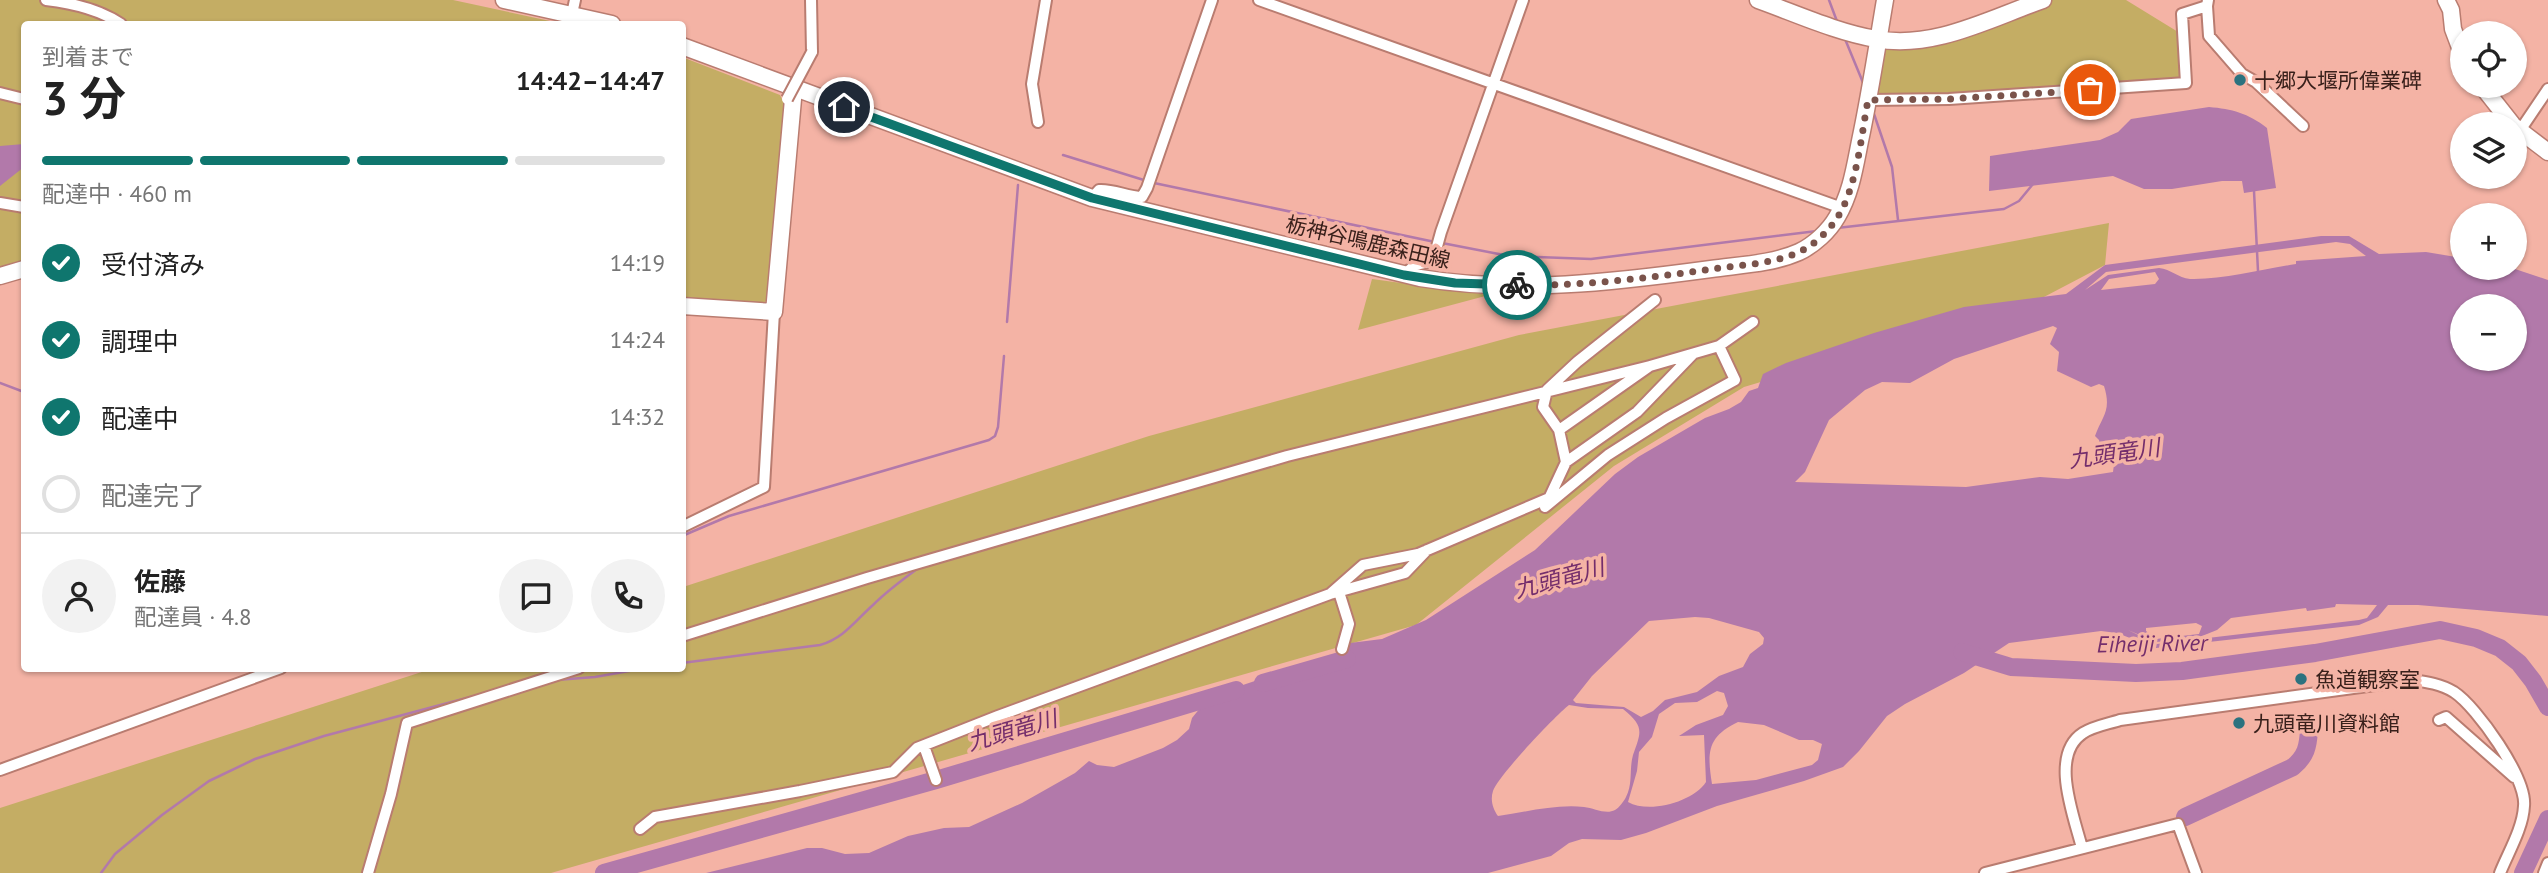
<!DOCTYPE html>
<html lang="ja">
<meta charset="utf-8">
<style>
body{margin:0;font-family:"PT Sans","Noto Sans JP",sans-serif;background:#f2f2f2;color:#222;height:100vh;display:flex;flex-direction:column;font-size:26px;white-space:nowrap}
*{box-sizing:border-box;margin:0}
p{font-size:23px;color:#767676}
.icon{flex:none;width:38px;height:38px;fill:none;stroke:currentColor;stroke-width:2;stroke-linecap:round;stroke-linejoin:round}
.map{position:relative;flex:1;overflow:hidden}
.side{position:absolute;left:21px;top:21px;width:665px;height:651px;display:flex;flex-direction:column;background:#fff;border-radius:7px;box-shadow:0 2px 5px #0004}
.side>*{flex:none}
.buttons{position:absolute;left:2450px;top:21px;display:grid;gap:14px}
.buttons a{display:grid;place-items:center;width:77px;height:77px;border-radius:50%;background:#fff;box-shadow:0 2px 5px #0004;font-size:35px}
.pin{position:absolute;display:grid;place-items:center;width:60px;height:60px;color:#fff;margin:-30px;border:4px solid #fff;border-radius:50%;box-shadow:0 2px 7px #0007}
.courier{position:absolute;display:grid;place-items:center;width:70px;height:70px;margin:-35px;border:5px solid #0f766e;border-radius:50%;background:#fff;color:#222;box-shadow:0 2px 9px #0007}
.summary em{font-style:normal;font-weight:700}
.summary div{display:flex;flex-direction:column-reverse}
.summary{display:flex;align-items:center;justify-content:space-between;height:119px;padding:0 21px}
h1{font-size:46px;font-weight:700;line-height:52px}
.bar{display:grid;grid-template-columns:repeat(4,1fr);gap:10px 7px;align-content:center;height:84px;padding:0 21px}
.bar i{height:9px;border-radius:5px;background:#e0e0e0}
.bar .active{background:#0f766e}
.bar p{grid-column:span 4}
.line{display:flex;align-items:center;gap:18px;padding:0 21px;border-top:2px solid #e0e0e0}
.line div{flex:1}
.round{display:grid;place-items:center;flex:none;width:74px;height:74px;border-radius:37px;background:#f2f2f2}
ol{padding:0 21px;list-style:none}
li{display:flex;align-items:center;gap:21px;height:77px}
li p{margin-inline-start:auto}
li .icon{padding:7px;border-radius:50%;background:#0f766e;color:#fff;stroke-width:4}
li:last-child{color:#767676}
li i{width:38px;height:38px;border:4px solid #e0e0e0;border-radius:50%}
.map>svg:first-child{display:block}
</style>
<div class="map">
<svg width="2548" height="873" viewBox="0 0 2548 873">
<rect width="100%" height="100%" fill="#f4b3a5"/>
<path fill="#c4ad64" d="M 0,0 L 453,0 L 564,24 L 24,24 L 24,261 L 0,269 Z
M 2051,0 L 2126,0 L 2183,35 L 2186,83 L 1869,100 L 1878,40 L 1971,26 Z
M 682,57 L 780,95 L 784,103 L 780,183 L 768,299 L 759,308 L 683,301 Z
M 2109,223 L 2105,265 L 2042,298 L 1744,387 L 1614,466 L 1416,625 L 551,873 L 0,873 L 0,808 L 431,669 L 682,668 L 683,587 L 1149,436 L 1519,335 Z
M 1372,279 L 1489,295 L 1358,330 Z"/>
<path fill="#b279aa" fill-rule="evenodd" d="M 2209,107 C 2232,109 2248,113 2267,128 L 2276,188 L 2244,193 L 2242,181 L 2222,181 L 2172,189 L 2144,189 L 2113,176 L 1989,191 L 1990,156 L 2100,140 L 2118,132 L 2131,119 Z
M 24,144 L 24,167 L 0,186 L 0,146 Z
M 2321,236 L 2349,236 L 2379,254 L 2426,252 L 2462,258 L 2462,268 L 2512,268 L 2548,280 L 2548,616 L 2418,605 L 2388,605 L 2378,617 L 2359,625 L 2156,648 L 2117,633 L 2101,631 L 2009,643 L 1964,673 L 1905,704 L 1887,716 L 1859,751 L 1843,767 L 1804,781 L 1717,806 L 1646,833 L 1621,840 L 1582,839 L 1569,843 L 1551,856 L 1488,873 L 706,873 L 807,848 L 822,848 L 845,854 L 869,853 L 908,836 L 944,828 L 969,827 L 1022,803 L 1075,773 L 1089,761 L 1097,765 L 1114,767 L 1163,748 L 1177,740 L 1189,729 L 1192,718 L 1205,702 L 1222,692 L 1276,674 L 1288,677 L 1309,674 L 1323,668 L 1350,643 L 1382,639 L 1426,620 L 1535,550 L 1615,474 L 1638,457 L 1705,418 L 1729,409 L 1741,402 L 1749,391 L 1758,388 L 1763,374 L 1786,363 L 1874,333 L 1964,307 L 2066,294 L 2105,265 ZM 2336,242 L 2350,244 L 2366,256 L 2296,261 L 2296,264 C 2264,269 2222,280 2190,279 C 2178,278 2171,269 2159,268 L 2108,275 L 2085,290 L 2106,272 ZM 2155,272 L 2159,279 L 2155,284 L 2101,290 L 2109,279 ZM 2462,306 L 2515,306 L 2515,359 L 2462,359 ZM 2053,326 L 2057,328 L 2050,344 L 2059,352 L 2057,371 L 2091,387 L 2099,384 L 2104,386 C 2112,411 2102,416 2095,436 L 2099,440 L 2100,451 L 2097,455 L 2097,460 L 2114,464 L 2113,472 L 2068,479 L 2040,477 L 1966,487 L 1795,482 L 1805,472 L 1829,420 L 1865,390 L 1882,382 L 1910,383 L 1954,359 ZM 2336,604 L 2377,605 L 2367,618 L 2359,620 L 2157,644 L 2128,630 L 2156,642 L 2197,638 L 2217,630 L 2231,618 L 2306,608 L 2307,611 L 2335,607 ZM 1695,617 L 1709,618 L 1759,632 L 1764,638 L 1763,644 L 1750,654 L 1743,667 L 1719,676 L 1697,692 L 1665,700 L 1653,711 L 1641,717 L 1624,707 L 1576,703 L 1573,700 L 1592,676 L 1649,621 ZM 2196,623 L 2202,626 L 2199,634 L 2156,639 L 2146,631 L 2146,628 ZM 1717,691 L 1724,693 L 1728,706 L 1723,715 L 1696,725 L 1679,736 L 1704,735 L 1706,782 C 1693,802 1649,814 1628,802 L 1637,771 L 1639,752 L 1652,737 L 1659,714 L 1675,703 L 1697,702 ZM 1569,705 L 1588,708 L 1623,709 C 1645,727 1641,732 1633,755 C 1629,769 1633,784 1626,797 C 1624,801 1619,808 1615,810 C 1606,815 1594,808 1584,807 C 1556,804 1526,812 1498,816 C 1493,809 1490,800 1493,791 C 1498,776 1555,716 1569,705 ZM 1738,722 L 1764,725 L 1799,740 L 1813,740 L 1822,744 L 1818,760 L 1812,765 L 1756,780 L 1712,784 C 1707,752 1707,737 1738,722 Z"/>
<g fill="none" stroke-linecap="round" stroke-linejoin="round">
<path stroke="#b279aa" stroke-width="2.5" d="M 1829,0 L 1838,24
M 1845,39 L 1864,85
M 1873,111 L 1892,167 L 1898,220
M 1063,155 L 1147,181
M 1154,183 L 1435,242
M 2254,191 L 2258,271
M 1837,228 L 2004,209 L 2019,201 L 2033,184
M 1442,243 L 1509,256 L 1591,259 L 1817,231
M 1007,322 L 1018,185
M 0,383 L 24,392
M 682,536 L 729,516 L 989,440 L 995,436 L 998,427 L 1004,356
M 682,663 L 820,645 C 844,638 855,621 873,605 C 886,592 902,580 917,569
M 556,680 L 595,677 L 646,668
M 101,873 L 115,854 L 162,815 L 209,781 L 255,759 L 324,736 L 474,696"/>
<path stroke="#b279aa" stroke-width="18" d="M 1962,652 L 2011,667 L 2136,673 L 2182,671 L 2315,653 L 2440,630 L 2476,638 L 2500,648 L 2519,663 L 2533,681 L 2548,707
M 1263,683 L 1347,659
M 2185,817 L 2293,767 C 2306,756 2308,747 2309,730
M 604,873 L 936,780 L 1236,690
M 2523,873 L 2548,819"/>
<defs>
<path id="street" d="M 46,0 C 72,3 99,9 121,24
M 811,0 L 812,52
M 1259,0 L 1842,208
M 2207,6 L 2209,36 L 2242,74 L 2256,82 L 2303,126
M 572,14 L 575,0
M 0,93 L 24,99
M 1869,100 L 1949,99 L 2186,83 L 2182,14 L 2207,6 L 2208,0
M 1038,122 L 1032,84 L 1046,0
M 2519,132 L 2548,89
M 1092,198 L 1099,190 C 1114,189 1127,197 1142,197 L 1147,188 L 1212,0
M 0,203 L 24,207
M 1404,275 L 1415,265 L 1433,261 L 1441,232 L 1523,0
M 1655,300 L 1577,362 L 1547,390 L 1543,407 L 1559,430 L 1650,366 L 1719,346 L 1753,322
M 1559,430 L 1566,462 L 1637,412 L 1693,354
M 1566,462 L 1545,507 L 1608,455 L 1666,418 L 1735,380 L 1719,346
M 682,527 L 764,487 L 774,312
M 1427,550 L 1405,573 L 1330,594 L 1363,565 L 1418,554 L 1549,498
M 1339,592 L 1349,624 L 1342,649
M 682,636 L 867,578 L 1287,456 L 1650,366
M 2439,720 L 2446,717 L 2514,777
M 924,746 L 936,780
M 0,770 L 281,668
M 640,829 L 655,817 L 800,791 L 893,772 L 917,748 L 998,716 L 1330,594
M 2082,848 C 2074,816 2049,755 2083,733 C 2094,726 2108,724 2120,720 L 2412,680 C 2427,682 2441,684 2454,692 C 2477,707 2527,778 2524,806 C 2523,828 2508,853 2500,873
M 368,873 L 391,794 L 407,723 L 579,668
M 1985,873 L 2178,824 L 2196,873
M 2544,873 L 2548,863"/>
<path id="secondary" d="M 504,0 L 612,24
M 1758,0 C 1797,14 1836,32 1876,39 C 1933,50 1991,18 2043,0
M 2446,0 L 2451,10 L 2453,29 L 2462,53
M 682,46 L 1092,198 L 1420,278 C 1517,294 1615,282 1711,269 C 1739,265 1772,264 1799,252 C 1814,245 1829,231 1837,217 C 1851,194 1855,166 1860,141 C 1870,94 1877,47 1885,0
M 2482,86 L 2512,124
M 2515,127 L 2548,152
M 0,276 L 24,269
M 682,306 L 774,312 L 794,88"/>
</defs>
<use href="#street" stroke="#b97c70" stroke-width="14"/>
<use href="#secondary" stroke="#b97c70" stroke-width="19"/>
<use href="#street" stroke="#fff" stroke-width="10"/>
<use href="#secondary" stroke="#fff" stroke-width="16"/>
<defs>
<path id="street-bridge" d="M 787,99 L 812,52"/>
</defs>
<use href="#street-bridge" stroke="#b97c70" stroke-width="14" stroke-linecap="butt"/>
<use href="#street-bridge" stroke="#fff" stroke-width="10"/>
</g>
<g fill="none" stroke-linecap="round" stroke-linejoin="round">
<path stroke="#7a534b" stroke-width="7" stroke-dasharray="0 12.6" d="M 1517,285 C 1583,286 1648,278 1713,269 C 1741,265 1771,264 1797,253 C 1813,246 1827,233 1837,218 C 1857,188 1861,136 1868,100 L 1949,99 L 2090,90"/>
<path stroke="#0f766e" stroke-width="9" d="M 844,107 L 1092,198 L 1404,275 L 1455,283 L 1517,285"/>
</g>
<g fill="#2c727f" stroke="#f4b3a5" stroke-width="2.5">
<circle cx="2240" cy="80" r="7"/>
<circle cx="2301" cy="679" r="7"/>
<circle cx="2239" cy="723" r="7"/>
</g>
<g text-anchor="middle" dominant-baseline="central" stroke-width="7" stroke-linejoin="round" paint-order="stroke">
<g font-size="21" fill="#39201b" stroke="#f4b3a5" text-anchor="start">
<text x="2254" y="80">十郷大堰所偉業碑</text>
<text x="2315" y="679">魚道観察室</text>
<text x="2253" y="723">九頭竜川資料館</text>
</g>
<g font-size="21" fill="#39201b" stroke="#f4b3a5">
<text transform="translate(1368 242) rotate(13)">栃神谷鳴鹿森田線</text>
</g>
<g font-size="23" font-style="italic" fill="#742e6c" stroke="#f4b3a5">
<text transform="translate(2114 453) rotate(-8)">九頭竜川</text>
<text transform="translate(1559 578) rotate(-15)">九頭竜川</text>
<text transform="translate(2152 643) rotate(-1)">Eiheiji River</text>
<text transform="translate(1012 730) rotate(-16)">九頭竜川</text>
</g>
</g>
</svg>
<div class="buttons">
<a><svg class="icon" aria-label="locate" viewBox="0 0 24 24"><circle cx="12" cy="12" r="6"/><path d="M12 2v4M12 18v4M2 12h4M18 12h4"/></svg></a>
<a><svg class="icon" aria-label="layers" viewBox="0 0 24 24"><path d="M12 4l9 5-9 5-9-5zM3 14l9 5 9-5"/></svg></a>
<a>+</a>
<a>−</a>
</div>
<div class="pin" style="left:2090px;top:90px;background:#ea580c"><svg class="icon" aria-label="bag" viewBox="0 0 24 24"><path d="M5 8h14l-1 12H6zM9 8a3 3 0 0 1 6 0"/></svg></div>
<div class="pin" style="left:844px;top:107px;background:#1f2937"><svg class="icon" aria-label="home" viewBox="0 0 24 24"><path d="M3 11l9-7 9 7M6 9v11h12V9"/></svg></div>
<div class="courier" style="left:1517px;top:285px"><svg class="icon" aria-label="bike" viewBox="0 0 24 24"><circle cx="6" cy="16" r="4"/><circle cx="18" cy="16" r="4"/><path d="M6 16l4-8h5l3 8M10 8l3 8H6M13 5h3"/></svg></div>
<section class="side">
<div class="summary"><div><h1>3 分</h1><p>到着まで</p></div><em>14:42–14:47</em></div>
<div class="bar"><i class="active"></i><i class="active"></i><i class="active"></i><i></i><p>配達中 · 460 m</p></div>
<ol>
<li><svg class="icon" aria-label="check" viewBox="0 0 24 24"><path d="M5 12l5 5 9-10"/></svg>受付済み<p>14:19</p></li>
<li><svg class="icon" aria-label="check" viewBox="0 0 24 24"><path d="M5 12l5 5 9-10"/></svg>調理中<p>14:24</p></li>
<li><svg class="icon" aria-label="check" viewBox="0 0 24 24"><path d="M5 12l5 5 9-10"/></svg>配達中<p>14:32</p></li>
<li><i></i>配達完了</li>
</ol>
<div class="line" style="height:126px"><a class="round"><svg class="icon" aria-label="person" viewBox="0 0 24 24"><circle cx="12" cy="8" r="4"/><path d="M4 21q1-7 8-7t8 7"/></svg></a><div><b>佐藤</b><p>配達員 · 4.8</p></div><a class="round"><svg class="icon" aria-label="chat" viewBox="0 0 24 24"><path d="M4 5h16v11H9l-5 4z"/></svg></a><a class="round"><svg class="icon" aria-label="phone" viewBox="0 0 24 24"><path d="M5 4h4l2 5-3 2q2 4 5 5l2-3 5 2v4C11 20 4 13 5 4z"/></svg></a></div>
</section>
</div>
